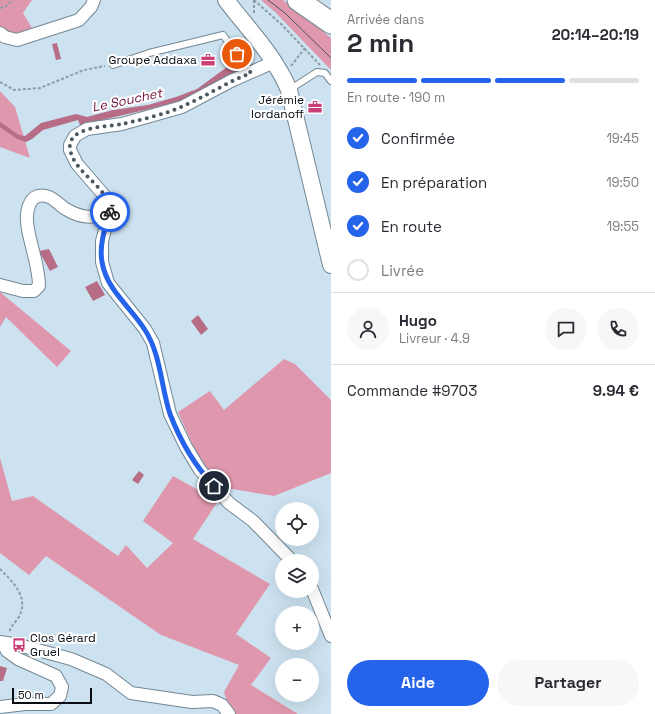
<!DOCTYPE html>
<html lang="fr">
<meta charset="utf-8">
<style>
body{margin:0;font-family:"Space Grotesk",sans-serif;background:#f7f7f7;color:#2b2b33;height:100vh;display:flex;flex-direction:column;font-size:15px;white-space:nowrap}
*{box-sizing:border-box;margin:0}
p{font-size:13px;color:#7c7c81}
.icon{flex:none;width:22px;height:22px;fill:none;stroke:currentColor;stroke-width:2;stroke-linecap:round;stroke-linejoin:round}
.map{position:relative;flex:1;overflow:hidden}
.drawer{display:flex;flex-direction:column;background:#fff;width:324px}
.drawer>*{flex:none}
.buttons{position:absolute;left:275px;top:502px;display:grid;gap:8px}
.buttons a{display:grid;place-items:center;width:44px;height:44px;border-radius:50%;background:#fff;box-shadow:0 4px 16px #0002;font-size:20px}
.scale{position:absolute;left:12px;bottom:10px;width:80px;box-sizing:border-box;padding-left:4px;border:2px solid #070d12;border-top:0;font-size:11px;line-height:14px;white-space:nowrap;color:#070d12;-webkit-text-stroke:3px #fff;paint-order:stroke}
.pin{position:absolute;display:grid;place-items:center;width:34px;height:34px;color:#fff;margin:-17px;border:2px solid #fff;border-radius:50%;box-shadow:0 1px 4px #0007}
.courier{position:absolute;display:grid;place-items:center;width:40px;height:40px;margin:-20px;border:3px solid #2563eb;border-radius:50%;background:#fff;color:#222;box-shadow:0 1px 5px #0007}
.summary em{font-style:normal;font-weight:600}
.summary div{display:flex;flex-direction:column-reverse}
.summary{display:flex;align-items:center;justify-content:space-between;height:68px;padding:0 16px}
h1{font-size:26px;font-weight:600;line-height:30px}
.bar{display:grid;grid-template-columns:repeat(4,1fr);gap:6px 4px;align-content:center;height:48px;padding:0 16px}
.bar i{height:5px;border-radius:3px;background:#e1e1e2}
.bar .current{background:#2563eb}
.bar p{grid-column:span 4}
.line{display:flex;align-items:center;gap:10px;padding:0 16px;border-top:1px solid #e1e1e2}
.line div{flex:1}
.round{display:grid;place-items:center;flex:none;width:42px;height:42px;border-radius:21px;background:#f7f7f7}
ol{padding:0 16px;list-style:none}
li{display:flex;align-items:center;gap:12px;height:44px}
li p{margin-inline-start:auto}
li .icon{padding:4px;border-radius:50%;background:#2563eb;color:#fff;stroke-width:4}
li:last-child{color:#7c7c81}
li i{width:22px;height:22px;border:2px solid #e1e1e2;border-radius:50%}
.primary-button{display:flex;gap:8px;margin-top:auto;padding:8px 16px}
.primary-button a{flex:1;height:46px;border-radius:24px;background:#2563eb;color:#fff;font-size:16px;font-weight:600;line-height:46px;text-align:center}
.primary-button a+a{background:#f7f7f7;color:#2b2b33}
main{display:flex;flex:1;min-height:0}
.map>svg:first-child{display:block}
</style>
<main>
<div class="map">
<svg width="331" height="714" viewBox="0 0 331 714">
<rect width="100%" height="100%" fill="#cde2f0"/>
<path fill="#df97ad" d="M 0,0 L 32,0 L 23,13 L 32,28 C 18,34 13,35 0,28 Z
M 261,0 L 283,0 L 331,38 L 331,70 L 275,12 Z
M 0,91 L 15,107 L 30,158 L 0,147 Z
M 0,292 L 71,351 L 57,367 L 6,317 L 0,327 Z
M 284,359 L 295,364 L 331,400 L 331,473 L 274,496 L 226,488 L 204,470 L 178,412 L 210,391 L 224,410 Z
M 0,458 L 12,501 L 33,496 L 118,556 L 126,545 L 147,568 L 173,543 L 143,521 L 173,476 L 218,501 L 193,539 L 270,584 L 236,634 L 271,658 L 251,685 L 298,714 L 231,714 L 224,692 L 239,665 L 161,635 L 46,556 L 29,575 L 0,553 Z"/>
<path fill="#b76d85" d="M 57,43 L 61,59 L 56,60 L 52,44 Z
M 237,64 L 239,71 L 230,74 L 196,97 L 145,110 L 80,125 L 78,120 L 43,130 L 32,139 L 26,142 L 17,139 L 0,127 L 0,122 L 19,135 L 25,136 L 41,123 L 76,114 L 87,117 L 113,110 L 148,105 L 176,97 L 197,89 L 227,67 Z
M 49,249 L 58,267 L 50,271 L 39,251 Z
M 97,281 L 105,295 L 93,301 L 85,287 Z
M 198,315 L 208,329 L 201,335 L 191,321 Z
M 139,471 L 144,475 L 138,484 L 132,480 Z
M 0,666 L 7,668 L 3,681 L 0,681 Z"/>
<g fill="none" stroke-linecap="round" stroke-linejoin="round">
<defs>
<path id="service" d="M 113,65 L 149,53 L 223,35 L 251,73
M 289,90 L 317,72 L 325,73 L 331,81"/>
<path id="minor" d="M 0,33 L 5,37 L 17,40 L 79,20 L 91,7 L 94,0
M 274,62 L 231,81 L 182,107 L 122,124 L 87,129 L 75,136 L 70,145 L 70,150 L 77,164 L 109,201 L 110,211 L 102,241 L 102,262 L 108,283 L 145,329 L 153,343 L 170,414 L 186,447 L 200,470 L 229,503 L 253,521 L 292,561
M 0,285 L 23,291 L 34,291 L 39,286 C 39,267 31,247 28,229 C 25,214 28,189 49,197 C 54,199 59,204 64,208 C 80,218 93,220 110,211
M 312,589 L 331,636
M 0,642 L 19,645 L 71,659 L 106,674 L 131,693 L 192,702 L 213,701 L 222,705 L 229,714
M 0,707 L 25,704 L 51,704 L 60,696 L 62,687 L 56,676 L 18,659 L 7,651 L 3,643"/>
<path id="tertiary" d="M 226,0 C 248,29 275,56 289,90 L 331,265"/>
<path id="trunk" d="M 298,0 L 331,23"/>
</defs>
<use href="#service" stroke="#748794" stroke-width="8"/>
<use href="#minor" stroke="#748794" stroke-width="14"/>
<use href="#tertiary" stroke="#748794" stroke-width="18"/>
<use href="#trunk" stroke="#748794" stroke-width="23"/>
<path stroke="#8c9ca7" stroke-width="2" stroke-dasharray="3 2" stroke-linecap="butt" d="M 254,0 L 281,24 L 320,65
M 254,0 L 254,15
M 0,8 L 6,6 L 13,0
M 291,66 L 305,48
M 0,82 L 14,90 L 40,88 L 84,70 L 105,66
M 0,569 C 14,583 31,599 17,620 C 13,625 9,628 10,633"/>
<use href="#service" stroke="#fff" stroke-width="6"/>
<use href="#minor" stroke="#fff" stroke-width="12"/>
<use href="#tertiary" stroke="#fff" stroke-width="16"/>
<use href="#trunk" stroke="#fff" stroke-width="21"/>
<path stroke="#4a555d" stroke-width="1" d="M 268,0 L 285,13 L 331,58"/>
</g>
<g fill="none" stroke-linecap="round" stroke-linejoin="round">
<path stroke="#4c5860" stroke-width="4" stroke-dasharray="0 7.2" d="M 110,212 C 110,187 74,174 70,149 C 67,126 107,127 122,124 C 139,120 168,114 183,106 C 207,96 227,82 251,73 L 237,54"/>
<path stroke="#2563eb" stroke-width="5" d="M 110,212 C 105,228 99,245 102,262 C 107,291 131,307 145,330 C 161,355 161,387 170,414 C 180,440 195,466 214,486"/>
</g>
<defs>
<symbol id="office-bare" viewBox="-9 -9 18 18"><path d="M-6-3h4V-5.5h4V-3h4V5H-6ZM-1-4.5V-3h2v-1.5ZM-6 0V1H6V0Z" fill="#c94078" stroke="#fff" stroke-width="2.5" paint-order="stroke"/></symbol>
<symbol id="bus-bare" viewBox="-9 -9 18 18"><path d="M-5-6H5V4H4V6H2V4H-2V6H-4V4H-5ZM-3.5-4V0h7V-4ZM-3.5 1.2v1.5H-2V1.2ZM2 1.2v1.5H3.5V1.2Z" fill="#c94078" stroke="#fff" stroke-width="2.5" paint-order="stroke"/></symbol>
</defs>
<g fill-rule="evenodd">
<use href="#office-bare" x="198" y="50" width="20" height="20"/>
<use href="#office-bare" x="305" y="97" width="20" height="20"/>
<use href="#bus-bare" x="9" y="635" width="20" height="20"/>
</g>
<g text-anchor="middle" dominant-baseline="central" stroke-width="4" stroke-linejoin="round" paint-order="stroke">
<g font-size="12" fill="#070d12" stroke="#fff" text-anchor="end">
<text x="197" y="60">Groupe Addaxa</text>
<text x="304" y="100">Jérémie<tspan x="304" dy="14">Iordanoff</tspan></text>
<text x="30" y="638" text-anchor="start">Clos Gérard<tspan x="30" dy="14">Gruel</tspan></text>
</g>
<g font-size="13" font-style="italic" fill="#6f133c" stroke="#fff">
<text transform="translate(127 100) rotate(-12)">Le Souchet</text>
</g>
</g>
</svg>
<div class="buttons">
<a><svg class="icon" aria-label="locate" viewBox="0 0 24 24"><circle cx="12" cy="12" r="6"/><path d="M12 2v4M12 18v4M2 12h4M18 12h4"/></svg></a>
<a><svg class="icon" aria-label="layers" viewBox="0 0 24 24"><path d="M12 4l9 5-9 5-9-5zM3 14l9 5 9-5"/></svg></a>
<a>+</a>
<a>−</a>
</div>
<div class="scale">50 m</div>
<div class="pin" style="left:237px;top:54px;background:#ea580c"><svg class="icon" aria-label="bag" viewBox="0 0 24 24"><path d="M5 8h14l-1 12H6zM9 8a3 3 0 0 1 6 0"/></svg></div>
<div class="pin" style="left:214px;top:486px;background:#1f2937"><svg class="icon" aria-label="home" viewBox="0 0 24 24"><path d="M3 11l9-7 9 7M6 9v11h12V9"/></svg></div>
<div class="courier" style="left:110px;top:212px"><svg class="icon" aria-label="bike" viewBox="0 0 24 24"><circle cx="6" cy="16" r="4"/><circle cx="18" cy="16" r="4"/><path d="M6 16l4-8h5l3 8M10 8l3 8H6M13 5h3"/></svg></div>
</div>
<section class="drawer">
<div class="summary"><div><h1>2 min</h1><p>Arrivée dans</p></div><em>20:14–20:19</em></div>
<div class="bar"><i class="current"></i><i class="current"></i><i class="current"></i><i></i><p>En route · 190 m</p></div>
<ol>
<li><svg class="icon" aria-label="check" viewBox="0 0 24 24"><path d="M5 12l5 5 9-10"/></svg>Confirmée<p>19:45</p></li>
<li><svg class="icon" aria-label="check" viewBox="0 0 24 24"><path d="M5 12l5 5 9-10"/></svg>En préparation<p>19:50</p></li>
<li><svg class="icon" aria-label="check" viewBox="0 0 24 24"><path d="M5 12l5 5 9-10"/></svg>En route<p>19:55</p></li>
<li><i></i>Livrée</li>
</ol>
<div class="line" style="height:72px"><a class="round"><svg class="icon" aria-label="person" viewBox="0 0 24 24"><circle cx="12" cy="8" r="4"/><path d="M4 21q1-7 8-7t8 7"/></svg></a><div><b>Hugo</b><p>Livreur · 4.9</p></div><a class="round"><svg class="icon" aria-label="chat" viewBox="0 0 24 24"><path d="M4 5h16v11H9l-5 4z"/></svg></a><a class="round"><svg class="icon" aria-label="phone" viewBox="0 0 24 24"><path d="M5 4h4l2 5-3 2q2 4 5 5l2-3 5 2v4C11 20 4 13 5 4z"/></svg></a></div>
<div class="line" style="height:52px"><div>Commande #9703</div><b>9.94 €</b></div>
<div class="primary-button"><a>Aide</a><a>Partager</a></div>
</section>
</main>
